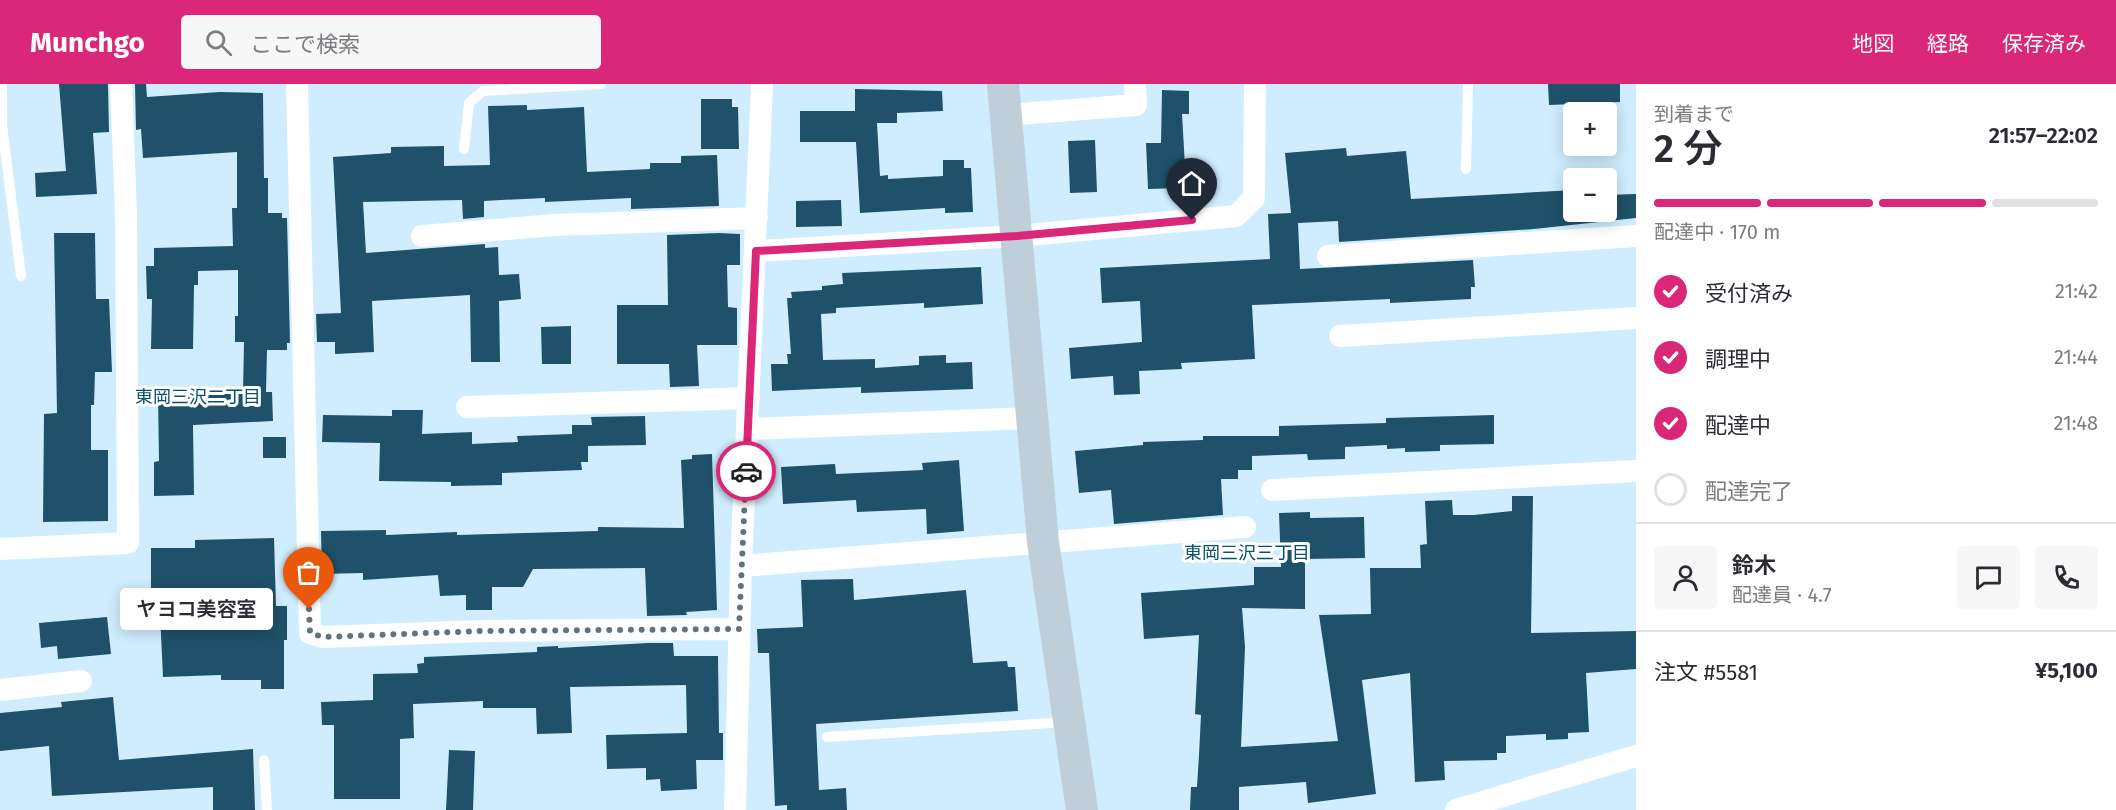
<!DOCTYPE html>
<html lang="ja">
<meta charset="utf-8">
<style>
body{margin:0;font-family:"Fira Sans","Noto Sans JP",sans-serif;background:#f7f7f7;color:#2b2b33;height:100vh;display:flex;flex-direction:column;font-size:22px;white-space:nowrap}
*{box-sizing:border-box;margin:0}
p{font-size:20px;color:#7c7c81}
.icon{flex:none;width:33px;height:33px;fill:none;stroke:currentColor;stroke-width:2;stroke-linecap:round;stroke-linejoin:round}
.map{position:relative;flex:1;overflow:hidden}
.panel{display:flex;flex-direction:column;background:#fff;width:480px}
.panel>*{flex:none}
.tools{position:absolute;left:1563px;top:18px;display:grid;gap:12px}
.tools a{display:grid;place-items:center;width:54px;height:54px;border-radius:6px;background:#fff;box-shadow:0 3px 15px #0003;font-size:30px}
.pin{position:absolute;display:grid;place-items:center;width:51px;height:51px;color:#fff;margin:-62px -26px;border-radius:50% 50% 50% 0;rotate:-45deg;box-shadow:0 0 6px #0007}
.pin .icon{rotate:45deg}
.courier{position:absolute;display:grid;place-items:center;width:60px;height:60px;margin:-30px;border:4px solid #db2777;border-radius:50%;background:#fff;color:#222;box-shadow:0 2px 8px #0007}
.bubble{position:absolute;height:42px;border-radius:6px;background:#fff;box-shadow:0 3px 15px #0003;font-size:20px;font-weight:600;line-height:42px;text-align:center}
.headline em{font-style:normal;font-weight:600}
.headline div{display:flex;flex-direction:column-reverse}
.headline{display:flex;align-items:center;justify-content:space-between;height:102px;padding:0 18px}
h1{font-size:39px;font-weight:600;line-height:45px}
.bar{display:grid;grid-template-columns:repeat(4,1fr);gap:9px 6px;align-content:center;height:72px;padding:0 18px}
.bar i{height:8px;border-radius:4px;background:#e1e1e2}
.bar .current{background:#db2777}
.bar p{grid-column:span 4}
.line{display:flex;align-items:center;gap:15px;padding:0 18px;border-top:2px solid #e1e1e2}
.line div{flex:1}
.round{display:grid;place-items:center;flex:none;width:63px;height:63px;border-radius:6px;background:#f7f7f7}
ol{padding:0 18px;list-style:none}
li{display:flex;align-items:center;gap:18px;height:66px}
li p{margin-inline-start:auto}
li .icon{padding:6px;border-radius:50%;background:#db2777;color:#fff;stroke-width:4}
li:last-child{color:#7c7c81}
li i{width:33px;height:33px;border:3px solid #e1e1e2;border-radius:50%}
header{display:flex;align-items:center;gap:36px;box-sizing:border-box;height:84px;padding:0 30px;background:#db2777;color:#fff}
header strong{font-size:28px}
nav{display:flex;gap:33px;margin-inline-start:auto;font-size:21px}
.search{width:420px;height:54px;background:#f7f7f7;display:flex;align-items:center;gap:15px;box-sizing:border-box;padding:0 21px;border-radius:6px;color:#7c7c81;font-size:22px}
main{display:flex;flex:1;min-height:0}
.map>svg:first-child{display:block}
</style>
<header>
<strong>Munchgo</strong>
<div class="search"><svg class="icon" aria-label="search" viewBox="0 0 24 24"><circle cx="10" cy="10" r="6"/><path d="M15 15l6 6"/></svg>ここで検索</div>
<nav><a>地図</a><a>経路</a><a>保存済み</a></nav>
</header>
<main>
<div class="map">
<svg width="1636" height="726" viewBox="0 0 1636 726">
<rect width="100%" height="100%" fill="#cfedfe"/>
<path fill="#1f516a" d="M 59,0 L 108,0 L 109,48 L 93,49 L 97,110 L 36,113 L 35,89 L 66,87 Z
M 135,0 L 146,0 L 147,13 L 220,8 L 263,9 L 264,94 L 268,94 L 268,129 L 282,129 L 282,134 L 287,134 L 290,259 L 287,259 L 287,266 L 267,266 L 266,308 L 272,308 L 273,337 L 193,341 L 194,411 L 154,412 L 154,378 L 159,377 L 158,309 L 243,309 L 244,258 L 235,258 L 235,232 L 238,232 L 238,186 L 198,187 L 198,201 L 194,201 L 193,265 L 151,265 L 152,215 L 147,215 L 146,182 L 154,182 L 154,164 L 233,162 L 232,124 L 237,124 L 237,68 L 143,74 L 141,45 L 136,46 Z
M 1548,0 L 1620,0 L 1620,18 L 1549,21 Z
M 855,5 L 942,7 L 943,27 L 897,29 L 897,39 L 877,39 L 880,92 L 888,91 L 888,95 L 943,92 L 943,76 L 964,76 L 964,84 L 971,84 L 973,128 L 945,129 L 945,124 L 860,129 L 856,58 L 800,58 L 800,27 L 855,27 Z
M 1162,6 L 1189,7 L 1189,30 L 1182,30 L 1185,82 L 1180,82 L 1181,104 L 1148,105 L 1146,59 L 1161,59 Z
M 701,15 L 732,15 L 732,23 L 738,23 L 739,65 L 701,65 Z
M 527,21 L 527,26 L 584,23 L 587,88 L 650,85 L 650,79 L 681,79 L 681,72 L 717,71 L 719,122 L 631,125 L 631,114 L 545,118 L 545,114 L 501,116 L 484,117 L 484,133 L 463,135 L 462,116 L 363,118 L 366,169 L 485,160 L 485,164 L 498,163 L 499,191 L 519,190 L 521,215 L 499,217 L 500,278 L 471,278 L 470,211 L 372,217 L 374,268 L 335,270 L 335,258 L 317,258 L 316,230 L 341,229 L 333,73 L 391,69 L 391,63 L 444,62 L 444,82 L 490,81 L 488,22 Z
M 1095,56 L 1097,108 L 1070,109 L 1068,57 Z
M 1346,64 L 1347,72 L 1406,67 L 1411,115 L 1574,106 L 1574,128 L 1606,128 L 1606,111 L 1636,110 L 1636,134 L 1534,145 L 1339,158 L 1338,137 L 1298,139 L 1300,185 L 1473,176 L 1475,203 L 1471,203 L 1471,215 L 1390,219 L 1390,215 L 1252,221 L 1255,275 L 1181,279 L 1182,285 L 1139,287 L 1140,310 L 1114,311 L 1113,292 L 1071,295 L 1069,264 L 1142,258 L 1140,217 L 1102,219 L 1100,184 L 1270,175 L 1268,130 L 1291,129 L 1285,69 Z
M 841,116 L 842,142 L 796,143 L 796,117 Z
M 54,149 L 95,149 L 96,215 L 109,215 L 112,288 L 95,288 L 94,321 L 91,321 L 91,366 L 108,366 L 108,437 L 43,438 L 44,330 L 57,329 Z
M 719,149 L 740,150 L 740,181 L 727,181 L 728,223 L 737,224 L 737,261 L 697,261 L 699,302 L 670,303 L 669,280 L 617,280 L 617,221 L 668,221 L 667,151 Z
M 981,183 L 983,220 L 924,224 L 924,219 L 836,224 L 836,229 L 821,230 L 823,276 L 875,275 L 875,284 L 919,281 L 919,272 L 946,271 L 946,279 L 972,278 L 973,305 L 861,309 L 861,303 L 772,307 L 771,280 L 788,280 L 787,270 L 791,270 L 787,214 L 792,214 L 791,208 L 822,206 L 822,202 L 843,200 L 842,189 Z
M 571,242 L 571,280 L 542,280 L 541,243 Z
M 392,326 L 423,326 L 422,350 L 472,348 L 472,360 L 518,358 L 517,352 L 572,350 L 572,341 L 592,341 L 591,333 L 645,332 L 646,361 L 588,362 L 588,378 L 581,378 L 582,386 L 502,389 L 502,401 L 451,402 L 451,398 L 379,397 L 380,359 L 322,358 L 323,331 L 392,332 Z
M 1494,331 L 1494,360 L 1440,361 L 1440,367 L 1405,368 L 1405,364 L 1387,365 L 1387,361 L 1345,363 L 1345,375 L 1308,376 L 1307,370 L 1252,372 L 1252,386 L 1238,386 L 1238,395 L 1221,395 L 1223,431 L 1114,440 L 1111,406 L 1079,409 L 1075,367 L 1143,361 L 1143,358 L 1203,356 L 1203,352 L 1279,352 L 1279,342 L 1386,339 L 1386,334 Z
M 263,353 L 286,353 L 286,374 L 263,374 Z
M 712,370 L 717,526 L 686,528 L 687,531 L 647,532 L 645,484 L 533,485 L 523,503 L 492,503 L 492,526 L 466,526 L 466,511 L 440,512 L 438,491 L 363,496 L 363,489 L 322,490 L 321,447 L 386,446 L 386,451 L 457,448 L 457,451 L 598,447 L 598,443 L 684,444 L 681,376 L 692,375 L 692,371 Z
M 959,376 L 964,447 L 927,450 L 926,425 L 857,428 L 856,416 L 783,420 L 781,383 L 835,380 L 836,390 L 923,386 L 922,379 Z
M 1512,412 L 1533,412 L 1531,549 L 1636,547 L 1636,585 L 1586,589 L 1589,648 L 1568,649 L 1568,655 L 1546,656 L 1546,650 L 1506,652 L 1506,669 L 1497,669 L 1497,676 L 1444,677 L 1445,696 L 1415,698 L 1410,589 L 1362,596 L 1376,710 L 1308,719 L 1306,698 L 1239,703 L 1239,726 L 1190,726 L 1191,703 L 1197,703 L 1199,671 L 1201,631 L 1195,630 L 1199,551 L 1144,555 L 1141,509 L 1254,501 L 1254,483 L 1281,483 L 1279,429 L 1310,428 L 1310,434 L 1364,433 L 1365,474 L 1305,475 L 1305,525 L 1242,524 L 1245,563 L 1241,663 L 1338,657 L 1319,531 L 1371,530 L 1370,484 L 1421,484 L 1420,461 L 1427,460 L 1425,417 L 1452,416 L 1453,431 L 1474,431 L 1512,427 Z
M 274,454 L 276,522 L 287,522 L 287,556 L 284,556 L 284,605 L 261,605 L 261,596 L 221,596 L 221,591 L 163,593 L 159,508 L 151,508 L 151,464 L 195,464 L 195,456 Z
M 853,495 L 854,516 L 966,506 L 973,579 L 1007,577 L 1008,583 L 1015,583 L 1018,627 L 816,640 L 819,706 L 846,704 L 847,726 L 787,726 L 787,721 L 775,722 L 769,569 L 758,569 L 757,545 L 803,543 L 801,496 Z
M 107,533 L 111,570 L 58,575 L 57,562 L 41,564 L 39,539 Z
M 648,559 L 673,559 L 674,572 L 718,572 L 719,649 L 723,649 L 723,676 L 696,676 L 697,705 L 661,707 L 660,695 L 646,696 L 646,684 L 607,685 L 606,651 L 687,649 L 686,601 L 570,603 L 572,649 L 537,650 L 536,624 L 483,624 L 483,617 L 413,620 L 414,654 L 400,655 L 400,715 L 334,715 L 334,641 L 322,641 L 321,618 L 373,616 L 373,590 L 418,589 L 417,580 L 424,579 L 424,573 L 537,568 L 537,563 L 558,562 L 558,564 Z
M 113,613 L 119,676 L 253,665 L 255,726 L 213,726 L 213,703 L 52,712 L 49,662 L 0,667 L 0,629 L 62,623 L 61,618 Z
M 449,666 L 475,667 L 473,726 L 446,726 Z"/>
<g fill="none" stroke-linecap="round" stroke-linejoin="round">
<path stroke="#fff" stroke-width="10" d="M 2,0 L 2,41 L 21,192
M 464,65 L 469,19 L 483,7 L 601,0
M 1466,85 L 1468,0
M 827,653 L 1066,638
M 264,676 L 267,726"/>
<path stroke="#fff" stroke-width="22" d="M 297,0 L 310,549 L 323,553 L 482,547 L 739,545
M 1006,31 L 1136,21 L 1135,0
M 422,152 L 555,141 L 757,134
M 756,167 L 1017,152 L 1236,132 L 1254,114 L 1255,0
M 1328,172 L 1636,152
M 1340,252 L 1636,234
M 467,323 L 749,314
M 748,345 L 1032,334
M 1272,406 L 1636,387
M 0,465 L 128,459 L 126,130 L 121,0
M 741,482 L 1245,443
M 0,606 L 81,597
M 735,726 L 741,482 L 762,0
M 1456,726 L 1636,672"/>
<path stroke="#bfcfd9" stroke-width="32" d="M 1003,0 L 1043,458 L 1082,726"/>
</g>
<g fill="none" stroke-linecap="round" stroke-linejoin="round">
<path stroke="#62737e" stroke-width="6" stroke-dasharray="0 10.8" d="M 309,525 L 310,549 L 323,553 L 482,547 L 739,545 L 746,387"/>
<path stroke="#db2777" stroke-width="8" d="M 746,387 L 756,167 L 1017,152 L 1192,136"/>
</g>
<g text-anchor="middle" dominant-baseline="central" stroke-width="6" stroke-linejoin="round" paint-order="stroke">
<g font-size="18" fill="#0a516e" stroke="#fff">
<text x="198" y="313">東岡三沢二丁目</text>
<text x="1247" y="469">東岡三沢三丁目</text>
</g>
</g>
</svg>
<div class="tools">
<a>+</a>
<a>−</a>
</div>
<div class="pin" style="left:309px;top:525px;background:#ea580c"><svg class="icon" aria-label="bag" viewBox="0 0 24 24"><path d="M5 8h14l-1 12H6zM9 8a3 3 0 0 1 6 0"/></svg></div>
<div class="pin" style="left:1192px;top:136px;background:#1f2937"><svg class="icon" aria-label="home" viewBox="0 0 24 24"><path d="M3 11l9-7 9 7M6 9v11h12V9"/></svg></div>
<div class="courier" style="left:746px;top:387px"><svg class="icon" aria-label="car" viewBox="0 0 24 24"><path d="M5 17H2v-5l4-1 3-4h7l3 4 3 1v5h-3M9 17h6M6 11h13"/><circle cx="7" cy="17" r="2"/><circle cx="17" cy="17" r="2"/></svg></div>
<div class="bubble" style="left:120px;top:504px;width:153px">ヤヨコ美容室</div>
</div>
<section class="panel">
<div class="headline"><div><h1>2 分</h1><p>到着まで</p></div><em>21:57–22:02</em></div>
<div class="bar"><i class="current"></i><i class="current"></i><i class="current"></i><i></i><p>配達中 · 170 m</p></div>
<ol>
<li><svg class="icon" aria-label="check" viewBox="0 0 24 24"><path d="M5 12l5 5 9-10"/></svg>受付済み<p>21:42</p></li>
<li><svg class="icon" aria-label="check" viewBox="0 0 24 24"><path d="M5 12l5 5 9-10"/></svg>調理中<p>21:44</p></li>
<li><svg class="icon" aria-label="check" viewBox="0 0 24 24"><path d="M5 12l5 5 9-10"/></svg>配達中<p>21:48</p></li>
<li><i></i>配達完了</li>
</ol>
<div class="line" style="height:108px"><a class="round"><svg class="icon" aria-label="person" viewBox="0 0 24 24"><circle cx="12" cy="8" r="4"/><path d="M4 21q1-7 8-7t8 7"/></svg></a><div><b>鈴木</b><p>配達員 · 4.7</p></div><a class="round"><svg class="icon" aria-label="chat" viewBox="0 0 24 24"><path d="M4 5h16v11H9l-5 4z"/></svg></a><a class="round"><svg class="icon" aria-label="phone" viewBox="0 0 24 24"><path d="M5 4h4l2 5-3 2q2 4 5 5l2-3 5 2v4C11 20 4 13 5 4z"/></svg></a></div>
<div class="line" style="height:78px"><div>注文 #5581</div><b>¥5,100</b></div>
</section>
</main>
